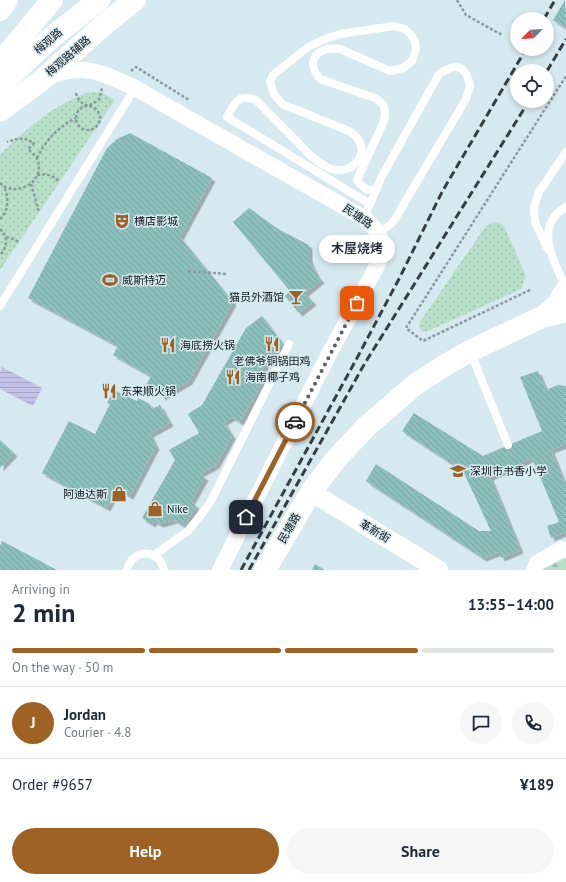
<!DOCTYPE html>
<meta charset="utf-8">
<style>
body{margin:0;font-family:"PT Sans","Noto Sans SC",sans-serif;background:#f6f6f7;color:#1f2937;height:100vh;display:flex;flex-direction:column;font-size:15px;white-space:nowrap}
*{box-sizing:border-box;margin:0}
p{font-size:13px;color:#747a83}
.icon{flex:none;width:22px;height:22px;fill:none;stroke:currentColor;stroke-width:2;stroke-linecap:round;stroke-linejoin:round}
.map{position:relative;height:570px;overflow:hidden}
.drawer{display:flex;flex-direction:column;background:#fff;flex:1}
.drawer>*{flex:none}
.needle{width:26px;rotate:246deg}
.tools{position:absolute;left:510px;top:12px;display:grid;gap:8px}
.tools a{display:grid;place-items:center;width:44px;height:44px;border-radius:50%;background:#fff;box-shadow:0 2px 6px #0003;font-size:20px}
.pin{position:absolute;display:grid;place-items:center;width:34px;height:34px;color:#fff;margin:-17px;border-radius:8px;box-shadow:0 2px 6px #0006}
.courier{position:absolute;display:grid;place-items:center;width:40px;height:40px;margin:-20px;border:3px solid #9e6324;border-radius:50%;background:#fff;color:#222;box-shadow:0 1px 5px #0007}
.bubble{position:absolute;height:28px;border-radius:14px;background:#fff;box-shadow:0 2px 6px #0003;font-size:13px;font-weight:600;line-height:28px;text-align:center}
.head em{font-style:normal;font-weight:600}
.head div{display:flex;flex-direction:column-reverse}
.head{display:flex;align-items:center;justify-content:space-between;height:68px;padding:0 12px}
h1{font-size:26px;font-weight:600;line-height:30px}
.bar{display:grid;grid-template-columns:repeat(4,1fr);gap:6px 4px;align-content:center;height:48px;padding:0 12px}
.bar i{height:5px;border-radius:3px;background:#e0e1e3}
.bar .current{background:#9e6324}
.bar p{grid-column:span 4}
.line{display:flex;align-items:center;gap:10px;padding:0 12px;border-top:1px solid #e0e1e3}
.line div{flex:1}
.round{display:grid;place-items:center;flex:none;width:42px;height:42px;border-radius:21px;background:#f6f6f7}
.cta{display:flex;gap:8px;margin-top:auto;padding:8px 12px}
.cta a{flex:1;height:46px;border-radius:24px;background:#9e6324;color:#fff;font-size:16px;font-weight:600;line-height:46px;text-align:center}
.cta a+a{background:#f6f6f7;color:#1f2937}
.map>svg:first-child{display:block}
</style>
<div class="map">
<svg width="566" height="570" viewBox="0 0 566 570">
<defs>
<pattern id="forest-firs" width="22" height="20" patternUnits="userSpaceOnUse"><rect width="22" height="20" fill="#b8dfc8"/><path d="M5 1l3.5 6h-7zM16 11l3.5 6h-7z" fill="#9dbfab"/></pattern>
<pattern id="park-dots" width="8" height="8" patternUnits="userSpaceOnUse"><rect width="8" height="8" fill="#b8dfc8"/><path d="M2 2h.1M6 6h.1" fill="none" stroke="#9dbfab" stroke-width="1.8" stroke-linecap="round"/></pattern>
<pattern id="water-rules" width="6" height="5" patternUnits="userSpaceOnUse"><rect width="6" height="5" fill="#c3c1e8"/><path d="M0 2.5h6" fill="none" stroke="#a6a5c6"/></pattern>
<pattern id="building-back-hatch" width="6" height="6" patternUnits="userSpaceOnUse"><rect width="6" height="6" fill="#8cc0bd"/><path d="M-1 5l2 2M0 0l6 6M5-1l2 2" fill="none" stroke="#78a4a2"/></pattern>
<filter id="shadow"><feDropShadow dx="3.5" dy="3.5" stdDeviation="0" flood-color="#0004"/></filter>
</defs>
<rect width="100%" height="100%" fill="#d6e9f1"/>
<path fill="url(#forest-firs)" d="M 564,559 L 566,559 L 566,570 L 542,570 Z"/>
<path fill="url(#park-dots)" d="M 91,92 L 101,92 L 115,100 L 0,270 L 0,155 C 25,130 56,102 91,92 Z
M 498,222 L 504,226 L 526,276 L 521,289 L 426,332 L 421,331 L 419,326 L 420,322 L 485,227 L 491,223 Z"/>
<path fill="url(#water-rules)" d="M 2,367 L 42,388 L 33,406 L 0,389 L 0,372 Z"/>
<path fill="url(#building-back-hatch)" filter="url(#shadow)" d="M 565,0 L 566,23 L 564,27 L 553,20 Z
M 130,133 L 212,178 L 180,237 L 233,302 L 189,381 L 162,397 L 158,389 L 147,384 L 151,376 L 113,355 L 118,346 L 28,298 L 107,148 L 117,139 Z
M 249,208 L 278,229 L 309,245 L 309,258 L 311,264 L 317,275 L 321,280 L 305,293 L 313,302 L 299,313 L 285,296 L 290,291 L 233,222 Z
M 262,316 L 283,344 L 272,353 L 262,371 L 267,374 L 240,422 L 232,417 L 224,422 L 232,436 L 216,465 L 200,474 L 205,477 L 191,502 L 196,505 L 185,526 L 174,520 L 160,524 L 154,521 L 152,524 L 142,518 L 175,460 L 169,450 L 199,433 L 188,414 L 202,405 L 246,328 Z
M 538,371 L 546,390 L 558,385 L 566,386 L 566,444 L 551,450 L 566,487 L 566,532 L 551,538 L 547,526 L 559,522 L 532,458 L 490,477 L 520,550 L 501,558 L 499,552 L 483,558 L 366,481 L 376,464 L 479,531 L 491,531 L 463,471 L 402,431 L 414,413 L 483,456 L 542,431 L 520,377 Z
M 114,390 L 137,401 L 138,398 L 150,404 L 152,409 L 160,405 L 170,423 L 150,434 L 156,446 L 130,496 L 117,489 L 107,508 L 42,473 L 69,421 L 95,434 L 110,404 L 107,403 Z
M 0,440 L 14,453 L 0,468 Z
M 2,541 L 57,570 L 0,570 L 0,546 Z
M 315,564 L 325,570 L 312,570 Z"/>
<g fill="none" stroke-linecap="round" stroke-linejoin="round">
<path stroke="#8b99a0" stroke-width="2.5" stroke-dasharray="3 2" stroke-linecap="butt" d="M 457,0 L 466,15 L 502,35
M 131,71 L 136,67 L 189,100
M 76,93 C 78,100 81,103 88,106 L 99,100 L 102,88
M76 118a12 12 0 1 1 24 0a12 12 0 1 1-24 0Z
M 37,158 C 46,140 58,127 76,118
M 37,175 C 47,174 52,174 59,182
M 0,183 C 16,199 47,181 37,159 C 35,155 31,152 28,149 L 34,143 C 23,137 19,138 7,142
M 31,184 L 39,212
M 0,219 C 9,211 9,197 4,187
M 0,229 C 8,237 8,247 0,255
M 6,237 L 13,239 L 19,242
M 188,271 L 227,274
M 530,290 L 423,341 L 406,328 L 566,76"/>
<path stroke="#fff" stroke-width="8" d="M 370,204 L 227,117 C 235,103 238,93 256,100 L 312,157 C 319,162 327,169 336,170 C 353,172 369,155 358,139 C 356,136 352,133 349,131 L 282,104 L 274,94 L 270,82 L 273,75 L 308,47 L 323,40 L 340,34 L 394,26 L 405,29 L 411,35 L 415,41 L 416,50 L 412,61 L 403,68 L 390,71 L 340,49 C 318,46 304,60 320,79 L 375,98 C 386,105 386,108 384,121 L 357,180 L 360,184 L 367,190 L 377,189
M 566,207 C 532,226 555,263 566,288
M 364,218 L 382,176 L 439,74 C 448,68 459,62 466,74 C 468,78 470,82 470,86 C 469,90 467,95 466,99 L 395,219 L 390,225 L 379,232
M 549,250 L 546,246 L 535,222 L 534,207 L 539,192 L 566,152
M 0,306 L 135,88
M 470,351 L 508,445
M 154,555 L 188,531 L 210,503 L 289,344
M 127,570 C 132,548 159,548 164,570"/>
<path stroke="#fff" stroke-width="16" d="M 49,77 C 82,62 104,73 135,88 L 364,218 C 381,232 386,243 378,264 L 329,354 L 220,570
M 534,570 L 537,563 L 562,549 L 566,550"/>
<path stroke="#fff" stroke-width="19" d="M 311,492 L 439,570"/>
<path stroke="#fff" stroke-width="22" d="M 543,317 L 557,305 L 566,290
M 265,570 L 311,492 L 336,459 L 366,427 L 416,384 L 447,364 L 470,351 L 542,317 L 566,311"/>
<path stroke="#fff" stroke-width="22" d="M 0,111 L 42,80 L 106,23 L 135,0"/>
<path stroke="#fff" stroke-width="22" d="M 0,10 L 7,0
M 0,63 L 52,0
M 0,86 L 52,37 L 99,0"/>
<path stroke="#373f43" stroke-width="3" stroke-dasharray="8 4" stroke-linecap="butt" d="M 544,19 L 555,0
M 547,71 L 566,39
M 241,570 L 357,358 L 400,277 L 442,192 L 526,49
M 249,570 L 365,363 L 529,101"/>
</g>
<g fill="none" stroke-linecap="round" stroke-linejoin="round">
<path stroke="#566065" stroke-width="4" stroke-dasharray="0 7.2" d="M 295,422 L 357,303"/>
<path stroke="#9e6324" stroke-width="5" d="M 246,517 L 295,422"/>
</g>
<defs>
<symbol id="theatre-bare" viewBox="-9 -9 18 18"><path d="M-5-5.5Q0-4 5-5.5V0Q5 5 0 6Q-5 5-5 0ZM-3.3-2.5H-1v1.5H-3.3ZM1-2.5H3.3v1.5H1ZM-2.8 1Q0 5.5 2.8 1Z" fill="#9e6324" stroke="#d6e9f1" stroke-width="2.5" paint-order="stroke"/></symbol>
<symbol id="stadium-bare" viewBox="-9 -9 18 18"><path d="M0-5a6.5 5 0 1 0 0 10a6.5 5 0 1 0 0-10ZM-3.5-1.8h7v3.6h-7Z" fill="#9e6324" stroke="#d6e9f1" stroke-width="2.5" paint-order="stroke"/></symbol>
<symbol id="bar-bare" viewBox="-9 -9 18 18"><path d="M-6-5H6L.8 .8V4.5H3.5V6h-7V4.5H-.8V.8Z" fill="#9e6324" stroke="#d6e9f1" stroke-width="2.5" paint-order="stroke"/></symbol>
<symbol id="restaurant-bare" viewBox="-9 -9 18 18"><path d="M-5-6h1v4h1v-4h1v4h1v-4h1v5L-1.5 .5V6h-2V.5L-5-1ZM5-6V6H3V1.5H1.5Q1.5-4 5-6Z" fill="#9e6324" stroke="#d6e9f1" stroke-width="2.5" paint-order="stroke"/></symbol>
<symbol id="school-bare" viewBox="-9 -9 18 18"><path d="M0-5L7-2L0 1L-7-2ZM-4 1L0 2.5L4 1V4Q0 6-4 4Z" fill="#9e6324" stroke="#d6e9f1" stroke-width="2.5" paint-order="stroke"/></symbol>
<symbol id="shop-bare" viewBox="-9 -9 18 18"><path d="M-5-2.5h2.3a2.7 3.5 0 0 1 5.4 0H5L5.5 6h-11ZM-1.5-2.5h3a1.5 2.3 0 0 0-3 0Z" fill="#9e6324" stroke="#d6e9f1" stroke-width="2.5" paint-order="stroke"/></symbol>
</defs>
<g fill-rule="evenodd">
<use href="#theatre-bare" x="111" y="210" width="22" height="22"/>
<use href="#stadium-bare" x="99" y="269" width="22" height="22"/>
<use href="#bar-bare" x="285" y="286" width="22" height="22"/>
<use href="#restaurant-bare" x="261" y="333" width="22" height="22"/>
<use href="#restaurant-bare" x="157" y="334" width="22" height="22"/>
<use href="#restaurant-bare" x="222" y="366" width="22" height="22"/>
<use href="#restaurant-bare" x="98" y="380" width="22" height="22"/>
<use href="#school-bare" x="447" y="460" width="22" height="22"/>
<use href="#shop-bare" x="108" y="483" width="22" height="22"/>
<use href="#shop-bare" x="144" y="498" width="22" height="22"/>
</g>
<g text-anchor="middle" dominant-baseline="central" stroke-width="3" stroke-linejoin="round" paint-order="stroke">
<g font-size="11" fill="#11171a" stroke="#d6e9f1">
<text transform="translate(48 41) rotate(-41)">梅观路</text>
<text transform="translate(68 56) rotate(-41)">梅观路辅路</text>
<text transform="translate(358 216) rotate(34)">民塘路</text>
<text transform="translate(289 528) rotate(-60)">民塘路</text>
<text transform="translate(375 531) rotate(31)">革新街</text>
</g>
<g font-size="11" fill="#11171a" stroke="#d6e9f1" text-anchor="start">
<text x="134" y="221">横店影城</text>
<text x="122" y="280">威斯特迈</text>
<text x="284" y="297" text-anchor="end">猫员外酒馆</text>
<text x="180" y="345">海底捞火锅</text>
<text x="272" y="361" text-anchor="middle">老佛爷铜锅田鸡</text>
<text x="245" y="377">海南椰子鸡</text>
<text x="121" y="391">东来顺火锅</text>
<text x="470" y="471">深圳市书香小学</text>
<text x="107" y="494" text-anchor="end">阿迪达斯</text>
<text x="167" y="509">Nike</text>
</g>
</g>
</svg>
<div class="tools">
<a><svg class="needle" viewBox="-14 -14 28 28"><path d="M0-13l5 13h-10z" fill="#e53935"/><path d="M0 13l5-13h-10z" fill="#747a83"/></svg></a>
<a><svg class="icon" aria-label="locate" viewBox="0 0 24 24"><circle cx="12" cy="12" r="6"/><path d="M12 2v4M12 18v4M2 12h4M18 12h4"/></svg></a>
</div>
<div class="pin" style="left:357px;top:303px;background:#ea580c"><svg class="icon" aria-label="bag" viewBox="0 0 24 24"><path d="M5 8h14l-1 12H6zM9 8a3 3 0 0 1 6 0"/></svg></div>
<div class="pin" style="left:246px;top:517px;background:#1f2937"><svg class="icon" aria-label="home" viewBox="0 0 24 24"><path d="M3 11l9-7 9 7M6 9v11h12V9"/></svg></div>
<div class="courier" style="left:295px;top:422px"><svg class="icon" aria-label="car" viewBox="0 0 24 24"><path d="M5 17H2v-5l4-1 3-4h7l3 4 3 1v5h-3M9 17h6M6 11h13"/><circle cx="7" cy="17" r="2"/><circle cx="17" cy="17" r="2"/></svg></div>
<div class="bubble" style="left:319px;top:235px;width:76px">木屋烧烤</div>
</div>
<section class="drawer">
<div class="head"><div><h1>2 min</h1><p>Arriving in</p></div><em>13:55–14:00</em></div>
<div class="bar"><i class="current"></i><i class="current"></i><i class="current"></i><i></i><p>On the way · 50 m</p></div>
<div class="line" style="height:72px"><b class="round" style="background:#9e6324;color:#fff">J</b><div><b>Jordan</b><p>Courier · 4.8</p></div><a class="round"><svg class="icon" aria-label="chat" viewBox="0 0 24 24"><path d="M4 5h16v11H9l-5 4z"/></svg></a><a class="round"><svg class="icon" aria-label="phone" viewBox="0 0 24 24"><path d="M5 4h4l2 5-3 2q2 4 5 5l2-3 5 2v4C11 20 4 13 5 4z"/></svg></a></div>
<div class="line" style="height:52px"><div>Order #9657</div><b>¥189</b></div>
<div class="cta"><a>Help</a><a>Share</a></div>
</section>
